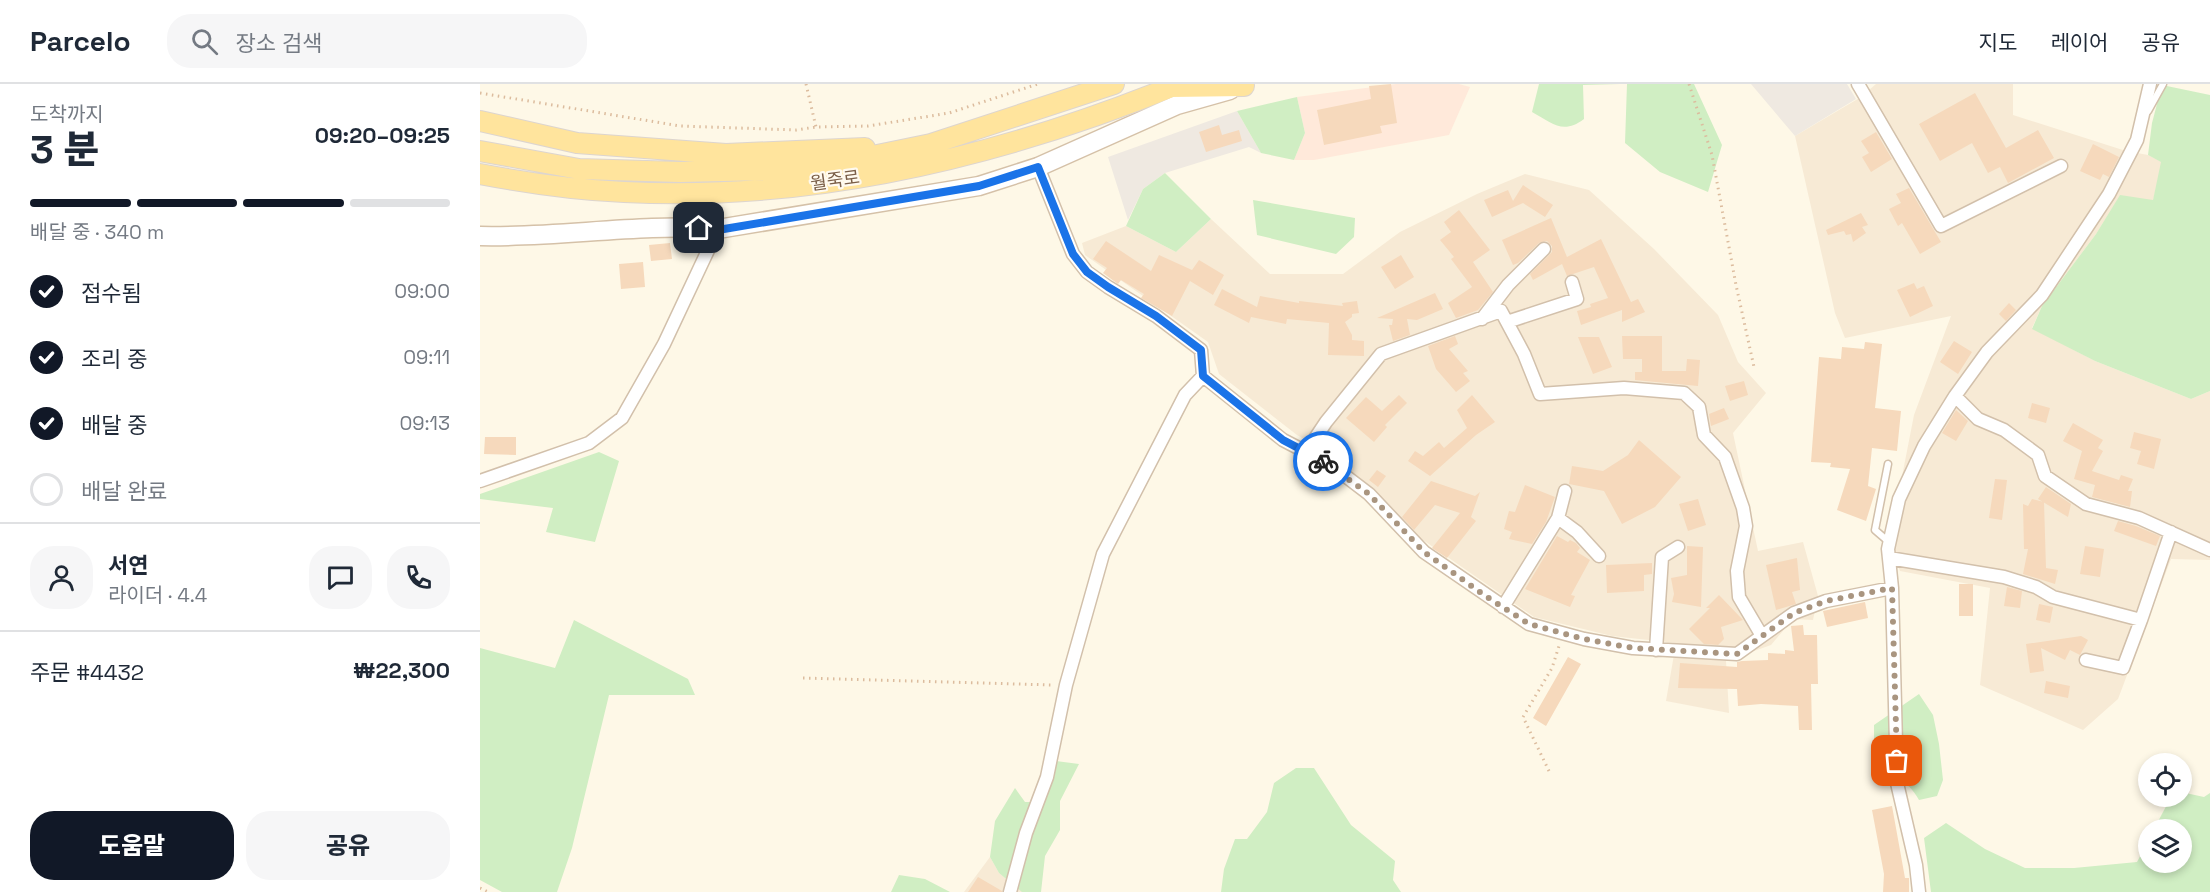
<!DOCTYPE html>
<html lang="ko">
<meta charset="utf-8">
<style>
body{margin:0;font-family:"Space Grotesk","Noto Sans KR",sans-serif;background:#f6f6f7;color:#1f2937;height:100vh;display:flex;flex-direction:column;font-size:22px;white-space:nowrap}
*{box-sizing:border-box;margin:0}
p{font-size:20px;color:#747a83}
.icon{flex:none;width:33px;height:33px;fill:none;stroke:currentColor;stroke-width:2;stroke-linecap:round;stroke-linejoin:round}
.map{position:relative;flex:1;overflow:hidden}
.panel{display:flex;flex-direction:column;background:#fff;width:480px}
.panel>*{flex:none}
.tools{position:absolute;left:1658px;top:669px;display:grid;gap:12px}
.tools a{display:grid;place-items:center;width:54px;height:54px;border-radius:50%;background:#fff;box-shadow:0 3px 9px #0003;font-size:30px}
.pin{position:absolute;display:grid;place-items:center;width:51px;height:51px;color:#fff;margin:-26px;border-radius:12px;box-shadow:0 3px 9px #0006}
.courier{position:absolute;display:grid;place-items:center;width:60px;height:60px;margin:-30px;border:4px solid #1a73e8;border-radius:50%;background:#fff;color:#222;box-shadow:0 2px 8px #0007}
.headline em{font-style:normal;font-weight:800}
.headline div{display:flex;flex-direction:column-reverse}
.headline{display:flex;align-items:center;justify-content:space-between;height:102px;padding:0 30px}
h1{font-size:39px;font-weight:800;line-height:45px}
.bar{display:grid;grid-template-columns:repeat(4,1fr);gap:9px 6px;align-content:center;height:72px;padding:0 30px}
.bar i{height:8px;border-radius:4px;background:#e0e1e3}
.bar .on{background:#111827}
.bar p{grid-column:span 4}
.line{display:flex;align-items:center;gap:15px;padding:0 30px;border-top:2px solid #e0e1e3}
.line div{flex:1}
.round{display:grid;place-items:center;flex:none;width:63px;height:63px;border-radius:24px;background:#f6f6f7}
ol{padding:0 30px;list-style:none}
li{display:flex;align-items:center;gap:18px;height:66px}
li p{margin-inline-start:auto}
li .icon{padding:6px;border-radius:50%;background:#111827;color:#fff;stroke-width:4}
li:last-child{color:#747a83}
li i{width:33px;height:33px;border:3px solid #e0e1e3;border-radius:50%}
.button{display:flex;gap:12px;margin-top:auto;padding:12px 30px}
.button a{flex:1;height:69px;border-radius:24px;background:#111827;color:#fff;font-size:24px;font-weight:800;line-height:69px;text-align:center}
.button a+a{background:#f6f6f7;color:#1f2937}
header{display:flex;align-items:center;gap:36px;box-sizing:border-box;height:84px;padding:0 30px;background:#fff;border-bottom:2px solid #e0e1e3}
header strong{font-size:28px}
nav{display:flex;gap:33px;margin-inline-start:auto;font-size:21px}
.search{width:420px;height:54px;background:#f6f6f7;display:flex;align-items:center;gap:15px;box-sizing:border-box;padding:0 21px;border-radius:24px;color:#747a83;font-size:22px}
main{display:flex;flex:1;min-height:0}
.map>svg:first-child{display:block}
</style>
<header>
<strong>Parcelo</strong>
<div class="search"><svg class="icon" aria-label="search" viewBox="0 0 24 24"><circle cx="10" cy="10" r="6"/><path d="M15 15l6 6"/></svg>장소 검색</div>
<nav><a>지도</a><a>레이어</a><a>공유</a></nav>
</header>
<main>
<section class="panel">
<div class="headline"><div><h1>3 분</h1><p>도착까지</p></div><em>09:20–09:25</em></div>
<div class="bar"><i class="on"></i><i class="on"></i><i class="on"></i><i></i><p>배달 중 · 340 m</p></div>
<ol>
<li><svg class="icon" aria-label="check" viewBox="0 0 24 24"><path d="M5 12l5 5 9-10"/></svg>접수됨<p>09:00</p></li>
<li><svg class="icon" aria-label="check" viewBox="0 0 24 24"><path d="M5 12l5 5 9-10"/></svg>조리 중<p>09:11</p></li>
<li><svg class="icon" aria-label="check" viewBox="0 0 24 24"><path d="M5 12l5 5 9-10"/></svg>배달 중<p>09:13</p></li>
<li><i></i>배달 완료</li>
</ol>
<div class="line" style="height:108px"><a class="round"><svg class="icon" aria-label="person" viewBox="0 0 24 24"><circle cx="12" cy="8" r="4"/><path d="M4 21q1-7 8-7t8 7"/></svg></a><div><b>서연</b><p>라이더 · 4.4</p></div><a class="round"><svg class="icon" aria-label="chat" viewBox="0 0 24 24"><path d="M4 5h16v11H9l-5 4z"/></svg></a><a class="round"><svg class="icon" aria-label="phone" viewBox="0 0 24 24"><path d="M5 4h4l2 5-3 2q2 4 5 5l2-3 5 2v4C11 20 4 13 5 4z"/></svg></a></div>
<div class="line" style="height:78px"><div>주문 #4432</div><b>₩22,300</b></div>
<div class="button"><a>도움말</a><a>공유</a></div>
</section>
<div class="map">
<svg width="1730" height="808" viewBox="0 0 1730 808">
<rect width="100%" height="100%" fill="#fef8e7"/>
<path fill="#f7ead5" d="M 1396,0 L 1533,0 L 1533,31 L 1646,67 L 1668,71 L 1682,78 L 1673,117 L 1640,112 L 1616,150 L 1562,222 L 1552,244 L 1615,277 L 1711,315 L 1730,307 L 1730,476 L 1691,475 L 1638,615 L 1603,646 L 1500,601 L 1510,504 L 1420,487 L 1409,459 L 1434,331 L 1471,232 L 1365,254 L 1355,229 L 1315,52 L 1381,13 Z
M 1045,90 L 1109,106 L 1174,165 L 1238,231 L 1258,278 L 1286,309 L 1253,349 L 1278,467 L 1323,458 L 1338,512 L 1333,536 L 1313,535 L 1291,561 L 1246,577 L 1249,629 L 1186,617 L 1196,559 L 1132,552 L 1054,533 L 943,456 L 848,369 L 817,351 L 739,290 L 728,258 L 605,171 L 602,159 L 646,142 L 696,168 L 731,135 L 790,190 L 863,190 L 920,148 L 997,110 Z
M 510,773 L 519,789 L 543,808 L 484,808 Z"/>
<path fill="#ffe9da" d="M 916,0 L 979,0 L 990,3 L 969,51 L 834,76 L 814,76 L 825,49 L 817,13 Z"/>
<path fill="#efe9e1" d="M 1271,0 L 1367,0 L 1376,15 L 1315,52 Z
M 757,27 L 781,69 L 769,63 L 685,89 L 663,105 L 648,136 L 628,73 Z"/>
<path fill="#d0eec3" d="M 1059,0 L 1140,0 L 1103,1 L 1104,35 C 1083,51 1072,39 1052,28 Z
M 1147,0 L 1214,0 L 1242,61 L 1228,108 L 1180,88 L 1145,59 Z
M 1682,1 L 1730,11 L 1730,307 L 1711,315 L 1615,277 L 1552,245 L 1562,222 L 1616,150 L 1640,111 L 1673,116 L 1681,78 L 1668,71 L 1672,39 Z
M 817,13 L 825,49 L 814,76 L 781,69 L 757,27 Z
M 685,89 L 731,135 L 696,168 L 646,142 L 663,105 Z
M 773,116 L 875,134 L 874,153 L 856,170 L 777,151 Z
M 119,368 L 139,377 L 115,458 L 66,448 L 73,424 L 0,415 L 0,410 Z
M 94,536 L 208,595 L 215,611 L 129,611 L 92,764 L 77,808 L 22,808 L 0,796 L 0,564 L 75,584 Z
M 1439,610 L 1453,631 L 1459,660 L 1463,696 L 1457,712 L 1439,716 C 1427,695 1422,701 1406,688 C 1393,677 1394,657 1394,641 Z
M 576,677 L 599,680 L 580,717 L 580,746 L 565,772 L 561,808 L 542,808 L 519,789 L 510,773 L 515,737 L 535,704 L 545,718 L 562,718 Z
M 816,684 L 834,684 L 871,741 L 915,777 L 913,796 L 921,808 L 741,808 L 744,785 L 755,755 L 767,755 L 787,728 L 794,699 Z
M 1701,708 L 1724,713 L 1730,709 L 1730,808 L 1451,808 L 1444,754 L 1466,739 L 1505,765 L 1545,784 L 1594,784 L 1657,778 L 1668,757 L 1668,778 L 1701,778 L 1701,746 L 1674,745 L 1691,713 L 1701,712 Z
M 419,791 L 445,795 L 470,808 L 411,808 Z"/>
<path fill="#f6d9bc" d="M 911,0 L 917,39 L 900,42 L 902,49 L 844,61 L 837,26 L 891,15 L 889,2 Z
M 1495,9 L 1526,64 L 1558,46 L 1574,74 L 1528,99 L 1520,83 L 1508,89 L 1492,59 L 1460,77 L 1439,40 Z
M 739,41 L 742,51 L 759,46 L 762,57 L 726,68 L 719,48 Z
M 1396,48 L 1412,75 L 1391,88 L 1382,73 L 1389,69 L 1381,57 Z
M 1613,60 L 1639,73 L 1629,93 L 1623,90 L 1620,96 L 1600,87 Z
M 1043,101 L 1073,121 L 1065,133 L 1043,119 L 1012,133 L 1004,116 L 1028,106 L 1033,117 Z
M 1429,104 L 1461,158 L 1440,170 L 1422,139 L 1418,142 L 1409,125 L 1421,119 L 1416,110 Z
M 979,126 L 1010,166 L 993,178 L 1013,208 L 998,226 L 976,234 L 968,219 L 992,203 L 971,175 L 974,173 L 960,156 L 971,148 L 964,138 Z
M 1381,129 L 1388,141 L 1382,143 L 1386,149 L 1373,158 L 1371,150 L 1366,151 L 1364,147 L 1348,151 L 1346,146 Z
M 1071,134 L 1087,173 L 1121,155 L 1151,218 L 1158,215 L 1165,228 L 1142,238 L 1142,226 L 1101,241 L 1097,227 L 1111,223 L 1110,220 L 1128,214 L 1114,183 L 1087,192 L 1082,180 L 1053,196 L 1050,190 L 1072,168 L 1072,162 L 1067,157 L 1059,159 L 1038,179 L 1033,181 L 1022,156 Z
M 626,157 L 671,187 L 679,171 L 712,186 L 719,176 L 744,191 L 733,211 L 710,197 L 692,232 L 661,214 L 664,210 L 641,196 L 638,200 L 623,189 L 627,184 L 613,175 Z
M 190,159 L 192,175 L 171,177 L 169,161 Z
M 921,171 L 934,193 L 915,205 L 901,183 Z
M 163,178 L 165,203 L 141,205 L 139,180 Z
M 1434,199 L 1437,205 L 1444,202 L 1453,222 L 1430,233 L 1417,206 Z
M 742,205 L 777,223 L 780,212 L 819,219 L 819,217 L 863,222 L 862,219 L 877,217 L 879,229 L 872,230 L 872,233 L 865,238 L 872,251 L 872,256 L 884,257 L 884,272 L 848,271 L 849,239 L 807,235 L 806,240 L 771,233 L 769,239 L 734,221 Z
M 955,209 L 963,225 L 937,236 L 927,235 L 930,251 L 913,257 L 909,241 L 912,241 L 913,235 L 897,234 Z
M 1529,219 L 1536,226 L 1526,237 L 1519,230 Z
M 975,252 L 978,260 L 969,265 L 988,287 L 983,289 L 990,297 L 976,308 L 956,285 L 948,262 Z
M 1142,252 L 1182,252 L 1182,287 L 1206,287 L 1207,275 L 1220,276 L 1218,302 L 1155,296 L 1155,288 L 1162,288 L 1162,275 L 1143,275 Z
M 1098,253 L 1119,253 L 1132,283 L 1113,290 Z
M 1474,257 L 1492,268 L 1478,290 L 1460,278 Z
M 1385,258 L 1402,260 L 1395,324 L 1421,327 L 1417,367 L 1392,364 L 1388,402 L 1396,405 L 1386,437 L 1357,426 L 1370,385 L 1350,383 L 1351,379 L 1331,378 L 1339,273 L 1361,275 L 1362,263 L 1384,265 Z
M 1264,297 L 1268,311 L 1250,317 L 1245,302 Z
M 919,311 L 927,319 L 905,341 L 907,343 L 894,358 L 866,334 L 886,313 L 902,327 Z
M 992,311 L 1015,338 L 996,351 L 950,392 L 928,377 L 935,367 L 943,372 L 959,358 L 964,364 L 987,344 L 977,326 Z
M 1552,319 L 1570,324 L 1566,339 L 1548,334 Z
M 1244,324 L 1249,335 L 1231,342 L 1229,330 Z
M 1476,326 L 1488,337 L 1476,357 L 1462,349 Z
M 1593,339 L 1623,356 L 1618,364 L 1623,367 L 1612,387 L 1639,396 L 1641,391 L 1653,395 L 1648,407 L 1652,407 L 1650,423 L 1612,413 L 1615,401 L 1594,395 L 1602,367 L 1583,357 Z
M 1654,348 L 1681,355 L 1674,385 L 1657,380 L 1661,367 L 1650,364 Z
M 5,353 L 36,353 L 36,371 L 4,370 Z
M 1159,356 L 1201,393 L 1175,423 L 1142,440 L 1124,407 L 1089,400 L 1092,382 L 1123,387 L 1148,371 Z
M 897,386 L 906,392 L 898,403 L 889,396 Z
M 1515,395 L 1527,396 L 1522,436 L 1509,434 Z
M 951,397 L 995,412 L 1000,408 L 991,433 L 996,437 L 967,474 L 952,464 L 980,429 L 955,421 L 934,446 L 922,433 Z
M 1045,401 L 1075,413 L 1066,438 L 1052,460 L 1029,455 L 1032,448 L 1024,445 L 1029,427 L 1035,428 Z
M 1566,403 L 1591,420 L 1588,433 L 1558,415 Z
M 1218,415 L 1226,441 L 1208,447 L 1199,420 Z
M 1552,415 L 1564,418 L 1566,484 L 1578,486 L 1575,500 L 1543,490 L 1548,465 L 1544,465 L 1543,420 L 1548,422 Z
M 1638,437 L 1656,442 L 1680,452 L 1676,462 L 1634,447 Z
M 1077,452 L 1088,458 L 1090,456 L 1096,459 L 1100,464 L 1097,468 L 1110,476 L 1091,511 L 1095,512 L 1090,523 L 1045,505 Z
M 1207,462 L 1223,463 L 1221,523 L 1192,518 L 1194,510 L 1191,494 L 1207,491 Z
M 1605,462 L 1624,465 L 1620,493 L 1600,490 Z
M 1317,474 L 1320,506 L 1312,508 L 1316,520 L 1296,526 L 1286,481 Z
M 1172,479 L 1172,490 L 1164,491 L 1164,507 L 1127,509 L 1126,481 Z
M 1479,500 L 1493,500 L 1493,532 L 1479,532 Z
M 1527,503 L 1542,507 L 1540,524 L 1524,522 Z
M 1239,511 L 1263,536 L 1241,543 L 1244,555 L 1238,561 L 1224,560 L 1209,545 L 1230,524 L 1226,524 Z
M 1385,518 L 1388,534 L 1347,543 L 1343,527 Z
M 1559,520 L 1573,523 L 1570,539 L 1556,536 Z
M 1323,541 L 1324,551 L 1337,551 L 1338,600 L 1331,600 L 1332,646 L 1319,646 L 1318,622 L 1281,620 L 1258,622 L 1257,605 L 1198,604 L 1200,579 L 1257,583 L 1257,578 L 1262,577 L 1288,576 L 1288,569 L 1305,570 L 1305,566 L 1314,567 L 1311,542 Z
M 1601,552 L 1608,556 L 1600,571 L 1590,566 L 1585,576 L 1561,564 L 1564,587 L 1550,589 L 1546,560 Z
M 1088,573 L 1101,580 L 1066,642 L 1053,634 Z
M 1566,597 L 1590,602 L 1588,614 L 1564,609 Z
M 1412,722 L 1425,794 L 1429,794 L 1429,808 L 1403,808 L 1404,790 L 1392,726 Z
M 498,793 L 522,807 L 522,808 L 488,808 Z"/>
<g fill="none" stroke-linecap="round" stroke-linejoin="round">
<defs>
<path id="lane" d="M 1668,27 L 1683,0
M 1408,380 L 1395,446 L 1409,458"/>
<path id="street" d="M 1378,0 L 1461,142 L 1581,82
M 558,83 L 593,170 L 607,188 L 628,203 L 676,232 L 721,266 L 723,292 L 803,356 L 851,381 L 889,410 L 944,468 L 1049,540 L 1104,555 L 1153,564 L 1257,570 L 1314,529 L 1346,517 L 1412,504
M 1002,235 L 1028,201 L 1064,165
M 1027,238 L 1097,215 L 1092,198
M 1475,312 L 1498,335 L 1524,346 L 1558,371 L 1565,392 L 1606,420 L 1659,434 L 1730,466
M 826,368 L 846,338 L 901,270 L 1021,227 L 1044,270 L 1060,310 L 1144,304 L 1204,309 L 1219,323 L 1224,351 L 1245,373 L 1263,424 L 1266,442 L 1257,487 L 1259,513 L 1282,552
M 0,397 L 109,359 L 142,334 L 184,260 L 238,145
M 1078,434 L 1097,448 L 1119,472
M 1409,474 L 1524,493 L 1556,503 L 1573,513 L 1661,536 L 1691,448
M 1023,523 L 1078,434 L 1085,407
M 1176,566 L 1182,473 L 1198,463
M 1606,576 L 1643,584 L 1661,536
M 530,808 L 546,749 L 567,693 L 586,601 L 623,470 L 705,311 L 723,292
M 1439,808 L 1436,781 L 1417,699 L 1412,504 L 1408,465 L 1419,415 L 1444,362 L 1475,312 L 1507,268 L 1562,211 L 1629,110 L 1657,56 L 1670,0"/>
<path id="secondary" d="M 0,152 C 79,154 159,139 238,145 L 499,102 L 558,83 L 697,21 L 750,6"/>
<path id="primary" d="M 690,3 L 764,2
M 0,37 L 97,59 L 246,70 L 385,64
M 0,67 L 99,85 L 200,88 L 329,85 L 451,60 L 634,0
M 0,90 C 47,99 96,106 144,108 C 333,118 525,71 699,0"/>
</defs>
<use href="#lane" stroke="#d2c0ab" stroke-width="9"/>
<use href="#street" stroke="#d2c0ab" stroke-width="15"/>
<use href="#secondary" stroke="#d5c1a8" stroke-width="21"/>
<use href="#primary" stroke="#ddd5cf" stroke-width="22"/>
<path stroke="#dcbc9e" stroke-width="3" stroke-dasharray="1.5 4.5" stroke-linecap="butt" d="M 326,0 L 336,43
M 1209,0 L 1232,71 L 1256,201 L 1274,283
M 0,9 L 200,42 L 316,46 L 336,43 L 388,42 L 469,29 L 558,0
M 323,594 L 573,601
M 1069,687 L 1043,633 L 1072,584 L 1079,562
M 0,804 L 8,808"/>
<use href="#lane" stroke="#fff" stroke-width="6"/>
<use href="#street" stroke="#fff" stroke-width="12"/>
<use href="#secondary" stroke="#fff" stroke-width="18"/>
<use href="#primary" stroke="#ffe49d" stroke-width="20"/>
</g>
<g fill="none" stroke-linecap="round" stroke-linejoin="round">
<path stroke="#a99580" stroke-width="6" stroke-dasharray="0 10.8" d="M 843,377 L 889,410 L 944,468 L 1007,513 L 1049,540 L 1104,555 L 1153,564 L 1257,570 L 1314,529 L 1346,517 L 1412,504 L 1417,677"/>
<path stroke="#1a73e8" stroke-width="8" d="M 219,144 L 238,146 L 499,102 L 558,83 L 593,170 L 607,188 L 628,203 L 676,232 L 721,266 L 723,292 L 803,356 L 843,377"/>
</g>
<g text-anchor="middle" dominant-baseline="central" stroke-width="4.5" stroke-linejoin="round" paint-order="stroke">
<g font-size="18" fill="#7b5f48" stroke="#fffaef">
<text transform="translate(355 96) rotate(-8)">월죽로</text>
</g>
</g>
</svg>
<div class="tools">
<a><svg class="icon" aria-label="locate" viewBox="0 0 24 24"><circle cx="12" cy="12" r="6"/><path d="M12 2v4M12 18v4M2 12h4M18 12h4"/></svg></a>
<a><svg class="icon" aria-label="layers" viewBox="0 0 24 24"><path d="M12 4l9 5-9 5-9-5zM3 14l9 5 9-5"/></svg></a>
</div>
<div class="pin" style="left:1417px;top:677px;background:#ea580c"><svg class="icon" aria-label="bag" viewBox="0 0 24 24"><path d="M5 8h14l-1 12H6zM9 8a3 3 0 0 1 6 0"/></svg></div>
<div class="pin" style="left:219px;top:144px;background:#1f2937"><svg class="icon" aria-label="home" viewBox="0 0 24 24"><path d="M3 11l9-7 9 7M6 9v11h12V9"/></svg></div>
<div class="courier" style="left:843px;top:377px"><svg class="icon" aria-label="bike" viewBox="0 0 24 24"><circle cx="6" cy="16" r="4"/><circle cx="18" cy="16" r="4"/><path d="M6 16l4-8h5l3 8M10 8l3 8H6M13 5h3"/></svg></div>
</div>
</main>
